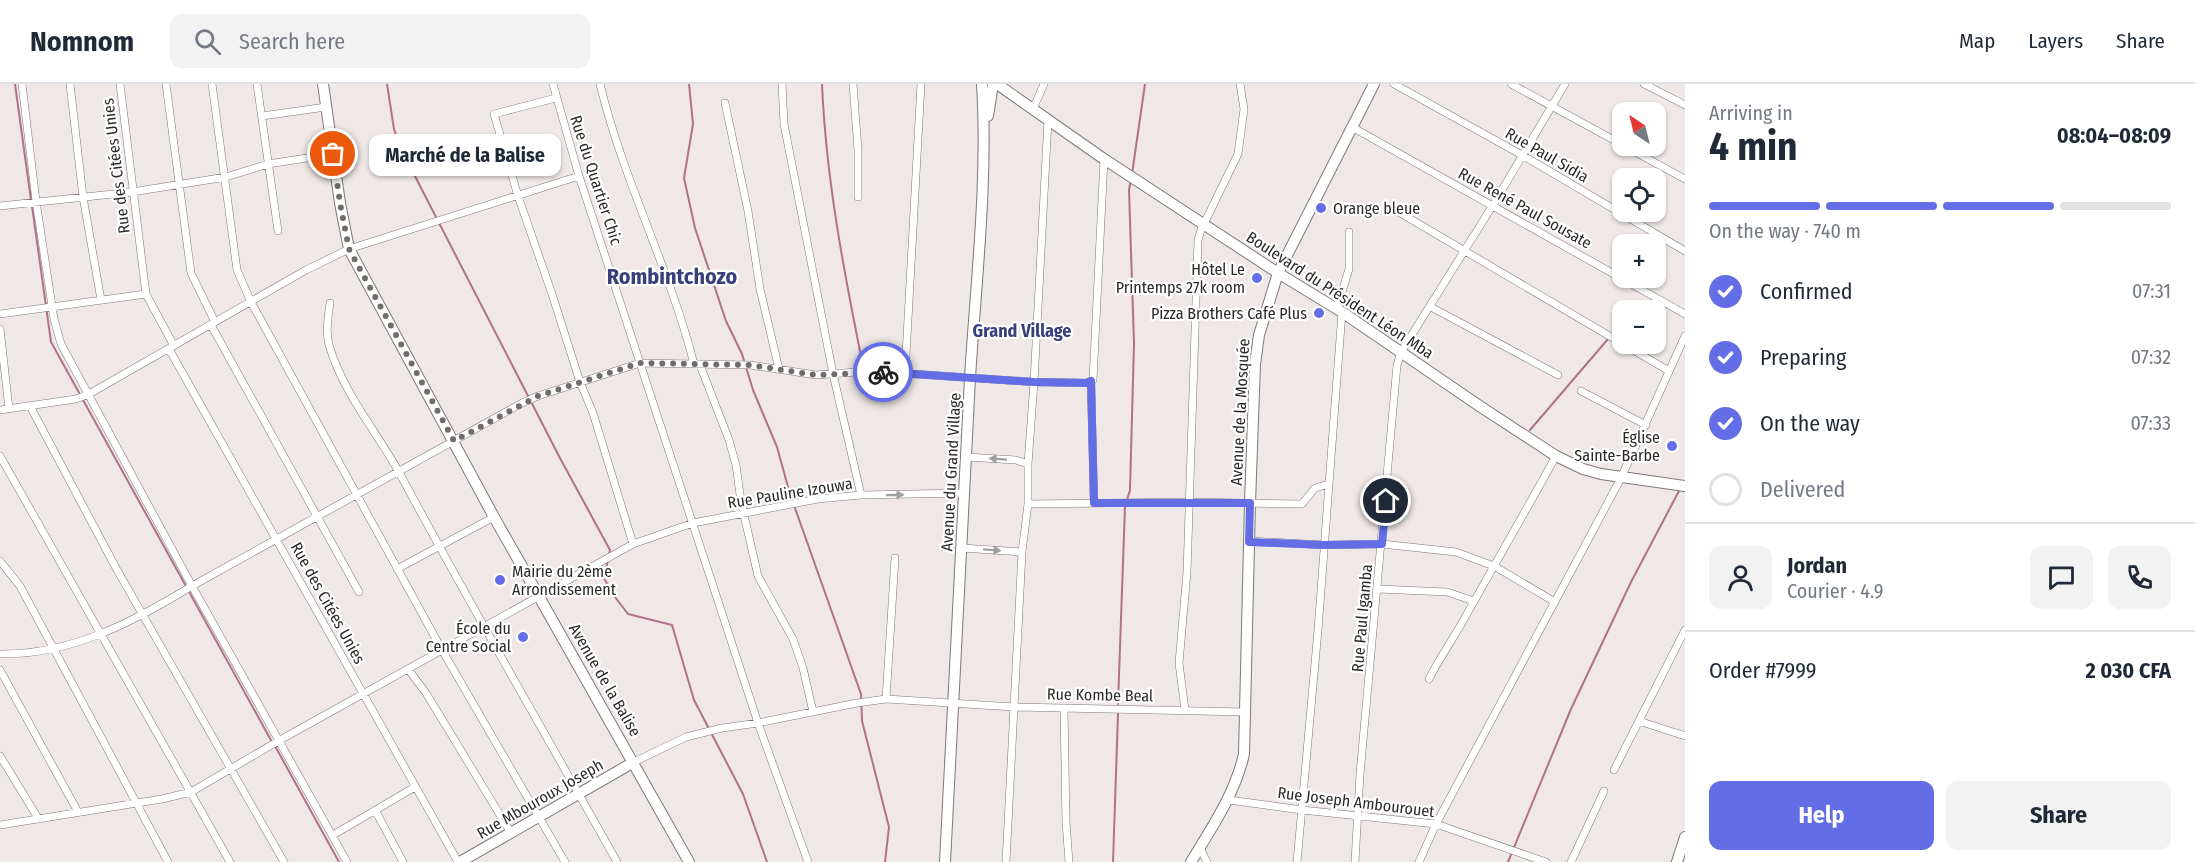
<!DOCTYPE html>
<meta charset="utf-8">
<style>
body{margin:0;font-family:"Fira Sans Condensed",sans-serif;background:#f2f2f3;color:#1f2937;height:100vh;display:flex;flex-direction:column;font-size:22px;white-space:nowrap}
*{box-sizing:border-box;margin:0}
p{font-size:20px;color:#747a83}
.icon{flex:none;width:33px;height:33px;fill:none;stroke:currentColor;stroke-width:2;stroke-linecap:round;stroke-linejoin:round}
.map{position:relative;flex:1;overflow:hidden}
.drawer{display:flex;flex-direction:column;background:#fff;width:510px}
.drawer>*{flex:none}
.needle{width:39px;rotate:325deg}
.tools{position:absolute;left:1612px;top:18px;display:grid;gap:12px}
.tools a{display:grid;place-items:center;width:54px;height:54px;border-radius:12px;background:#fff;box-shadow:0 2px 4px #0004;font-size:30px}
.pin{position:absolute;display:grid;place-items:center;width:51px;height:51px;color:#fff;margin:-26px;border:3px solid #fff;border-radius:50%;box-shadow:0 2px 6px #0007}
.courier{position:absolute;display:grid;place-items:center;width:60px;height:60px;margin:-30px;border:4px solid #636ee6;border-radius:50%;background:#fff;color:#222;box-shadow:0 2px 8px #0007}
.bubble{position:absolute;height:42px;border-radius:12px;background:#fff;box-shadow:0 2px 4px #0004;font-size:20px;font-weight:700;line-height:42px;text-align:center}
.overview em{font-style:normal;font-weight:700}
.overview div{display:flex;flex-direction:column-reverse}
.overview{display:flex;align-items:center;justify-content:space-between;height:102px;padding:0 24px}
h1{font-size:39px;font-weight:700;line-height:45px}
.bar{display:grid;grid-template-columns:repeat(4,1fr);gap:9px 6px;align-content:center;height:72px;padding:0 24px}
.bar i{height:8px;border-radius:4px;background:#e0e1e3}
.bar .on{background:#636ee6}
.bar p{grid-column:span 4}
.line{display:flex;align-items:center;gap:15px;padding:0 24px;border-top:2px solid #e0e1e3}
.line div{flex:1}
.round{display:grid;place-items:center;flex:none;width:63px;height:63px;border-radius:12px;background:#f2f2f3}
ol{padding:0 24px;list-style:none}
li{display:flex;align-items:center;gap:18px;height:66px}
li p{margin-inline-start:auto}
li .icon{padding:6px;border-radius:50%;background:#636ee6;color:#fff;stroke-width:4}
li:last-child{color:#747a83}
li i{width:33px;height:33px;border:3px solid #e0e1e3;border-radius:50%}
.button{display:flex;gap:12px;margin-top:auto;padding:12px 24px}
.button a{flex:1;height:69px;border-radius:12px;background:#636ee6;color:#fff;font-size:24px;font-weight:700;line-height:69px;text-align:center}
.button a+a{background:#f2f2f3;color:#1f2937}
header{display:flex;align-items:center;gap:36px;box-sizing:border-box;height:84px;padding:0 30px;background:#fff;border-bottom:2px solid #e0e1e3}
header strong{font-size:28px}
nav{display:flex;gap:33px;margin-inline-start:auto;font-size:21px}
.search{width:420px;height:54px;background:#f2f2f3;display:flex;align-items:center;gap:15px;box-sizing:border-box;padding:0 21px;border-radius:12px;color:#747a83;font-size:22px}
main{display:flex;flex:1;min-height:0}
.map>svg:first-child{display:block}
</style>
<header>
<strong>Nomnom</strong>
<div class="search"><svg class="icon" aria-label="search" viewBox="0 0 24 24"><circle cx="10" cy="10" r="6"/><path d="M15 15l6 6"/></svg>Search here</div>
<nav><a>Map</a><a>Layers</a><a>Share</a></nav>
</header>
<main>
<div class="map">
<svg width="1685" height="778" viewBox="0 0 1685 778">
<rect width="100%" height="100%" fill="#efe8e6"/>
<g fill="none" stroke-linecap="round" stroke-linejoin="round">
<path stroke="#b1718c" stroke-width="2" d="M 15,0 L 31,116
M 387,0 L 394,45 L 401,65 L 561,376 L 610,466 L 609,471
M 689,0 L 693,40 L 684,94 L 695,144 L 726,237 L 742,270 L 753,306 L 777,363 L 790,410 L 861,610 L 862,637 L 889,743 L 885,778
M 822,0 C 826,95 844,188 863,282
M 1132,90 L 1145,0
M 32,122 L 51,258 L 272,658
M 1612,251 L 1623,238
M 1530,346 L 1608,255
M 1127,416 L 1130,406 L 1134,259 L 1129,106 L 1131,96
M 608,476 L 604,494 L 612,509 L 628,530 L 672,541 L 694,616 L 743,710 L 767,778
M 1118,620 L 1125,422
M 275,662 L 339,778
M 1113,778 L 1118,630
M 1508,778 L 1571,625 L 1631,498 L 1680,405"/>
<defs>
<path id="street" d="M 22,0 L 36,117 L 54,235 L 61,260 L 192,502 L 347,778
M 70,0 L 83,113 L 101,216
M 120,0 L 146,210 L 174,262
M 166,0 L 191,189 L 215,238
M 212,0 L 237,186 L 251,218 L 442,566 L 565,778
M 257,0 L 278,147
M 553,0 L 579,92 L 640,279 L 758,639 L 808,778
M 600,0 C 623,96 670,185 694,280
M 782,0 L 784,40 L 833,290 L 861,411
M 853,0 L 858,66 L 858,113
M 1394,0 L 1522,71 L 1685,167
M 1511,0 L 1623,61
M 1644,0 L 1685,21
M 556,14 L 494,30 L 518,112 L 552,210 L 580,298 L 593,329 L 633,460
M 725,19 L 748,127 L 760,205 L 779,285
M 1033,25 L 1044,0
M 262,32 L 326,23
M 1352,43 L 1685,230
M 1624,62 L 1685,95
M 0,122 L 132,108 L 226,93 L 268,80 L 333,70
M 1390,123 L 1669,287
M 330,219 C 328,234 325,249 330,264 C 344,310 377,348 400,390 C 470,521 545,649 617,778
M 1431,223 L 1558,291
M 1337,224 L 1349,185 L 1349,148
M 0,230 L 146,210
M 211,241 L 359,508
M 0,245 L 9,325
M 169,265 L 458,778
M 700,281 L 729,356 L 736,381 L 741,418 L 758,492 L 793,555 L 803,584 L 813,628
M 905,289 L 921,0
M 1091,297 L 1094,419
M 1581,307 L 1646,341
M 30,322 L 116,484 L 284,778
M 0,326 L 76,315 L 89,310 L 306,186 L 349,165 L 579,92
M 0,372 L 230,778
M 966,373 L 1016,376 L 1028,380
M 1028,420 L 1190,418 L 1302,420 L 1315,404 L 1329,400
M 1249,457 L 1324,461 L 1382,460 L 1456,468 L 1494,482 L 1555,518
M 962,464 L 1022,468
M 0,477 L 20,502 L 168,778
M 397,485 L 494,433
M 1378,505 L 1447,508 L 1474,517
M 0,570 C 71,571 133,538 192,502 L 522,319 L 538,312 L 640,279 L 750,281 L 816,291 L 870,287 L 1034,298 L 1089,299 L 1093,296 L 1104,75
M 408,585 L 426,609 L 511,749
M 0,586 L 78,728
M 1429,595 C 1438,577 1449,561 1459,544 C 1491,487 1524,430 1556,372
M 886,615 L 895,474
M 1064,624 L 1066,738 L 1069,778
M 1185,626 L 1179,579 L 1187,488 L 1198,156 L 1201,146 L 1238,70 L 1244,25 L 1240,0
M 1639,637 L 1685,652
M 0,672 L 38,734
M 634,678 L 686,653 L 722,644 L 758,639 L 857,619 L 886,615 L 1014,623 L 1245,628
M 1614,686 L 1685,546
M 1229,716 L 1302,726 L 1436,740 L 1546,778
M 375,726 L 403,778
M 0,741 L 162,715 L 191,708 L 280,656 L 633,460 L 693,439 L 818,415 L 861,411 L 965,409
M 333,751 L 415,703
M 1200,764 L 1207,778
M 1006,778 L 1022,468 L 1028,420 L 1028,380 L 1034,298 L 1048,36
M 1297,778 L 1318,546 L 1342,228
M 1355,778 L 1360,690 L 1397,281 L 1401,268 L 1493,121 L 1565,0
M 1419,778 L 1436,740 L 1621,394 L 1685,252
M 1571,778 L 1604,707"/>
<path id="secondary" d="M 323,0 L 340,119 L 349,165 L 494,433 L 689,778
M 997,0 L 1104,75 L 1278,189 L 1342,228 L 1481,323 L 1556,372 L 1583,385 L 1601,390 L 1685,402
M 988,32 L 993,0
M 460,778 L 634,678
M 945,778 C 954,617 961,455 970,294 C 976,196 988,98 982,0
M 1191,778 C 1212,743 1235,710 1244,670 L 1250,419 L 1255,280 L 1259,251 L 1278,189 L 1374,0
M 1677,778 L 1685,753"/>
</defs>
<use href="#street" stroke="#7e7876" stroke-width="8"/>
<use href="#secondary" stroke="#7e7876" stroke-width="12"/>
<use href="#street" stroke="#fff" stroke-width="7"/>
<use href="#secondary" stroke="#fff" stroke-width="10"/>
</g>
<defs><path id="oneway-solid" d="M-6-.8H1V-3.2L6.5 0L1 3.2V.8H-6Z" transform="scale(1.5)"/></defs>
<g fill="#a09f9f">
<use href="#oneway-solid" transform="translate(998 375) rotate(-176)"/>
<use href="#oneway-solid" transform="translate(895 411) rotate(-1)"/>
<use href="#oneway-solid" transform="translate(992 466) rotate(4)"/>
</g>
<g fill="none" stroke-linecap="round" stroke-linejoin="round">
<path stroke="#706c6b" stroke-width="6" stroke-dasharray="0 10.8" d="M 333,70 L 340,119 L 349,165 L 454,357 L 538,312 L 640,279 L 750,281 L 816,291 L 883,288"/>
<path stroke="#636ee6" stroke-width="8" d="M 883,288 L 1034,298 L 1086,299 L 1091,297 L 1094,419 L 1250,419 L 1249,458 L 1324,461 L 1382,460 L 1386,417"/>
</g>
<g fill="#636ee6" stroke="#fff" stroke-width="2">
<circle cx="1321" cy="124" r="6"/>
<circle cx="1257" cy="194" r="6"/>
<circle cx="1319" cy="229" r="6"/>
<circle cx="1672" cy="362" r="6"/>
<circle cx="500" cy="496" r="6"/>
<circle cx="523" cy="553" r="6"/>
</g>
<g text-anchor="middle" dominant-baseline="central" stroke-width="4.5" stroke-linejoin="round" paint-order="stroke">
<g font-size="16" fill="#2c2a29" stroke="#fff">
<text transform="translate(1547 71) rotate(30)">Rue Paul Sidia</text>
<text transform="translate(116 82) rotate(-97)">Rue des Citées Unies</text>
<text transform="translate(596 96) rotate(72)">Rue du Quartier Chic</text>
<text transform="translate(1525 124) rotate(29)">Rue René Paul Sousate</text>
<text transform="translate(1340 211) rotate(33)">Boulevard du Président Léon Mba</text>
<text transform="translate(1240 328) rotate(-87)">Avenue de la Mosquée</text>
<text transform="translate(951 388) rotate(-87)">Avenue du Grand Village</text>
<text transform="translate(790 409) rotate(-9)">Rue Pauline Izouwa</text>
<text transform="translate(328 519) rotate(61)">Rue des Citées Unies</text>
<text transform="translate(1362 534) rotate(-85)">Rue Paul Igamba</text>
<text transform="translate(605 596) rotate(60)">Avenue de la Balise</text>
<text transform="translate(1100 611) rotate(1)">Rue Kombe Beal</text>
<text transform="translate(540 715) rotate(-30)">Rue Mbouroux Joseph</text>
<text transform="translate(1356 718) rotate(7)">Rue Joseph Ambourouet</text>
</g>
<g font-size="16" fill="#2c2a29" stroke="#fff" text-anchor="end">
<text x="1333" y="124" text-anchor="start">Orange bleue</text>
<text x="1245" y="185">Hôtel Le<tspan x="1245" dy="18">Printemps 27k room</tspan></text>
<text x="1307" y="229">Pizza Brothers Café Plus</text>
<text x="1660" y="353">Église<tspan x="1660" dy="18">Sainte-Barbe</tspan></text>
<text x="512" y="487" text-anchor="start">Mairie du 2ème<tspan x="512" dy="18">Arrondissement</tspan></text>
<text x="511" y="544">École du<tspan x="511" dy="18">Centre Social</tspan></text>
</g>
<g font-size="18" font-weight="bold" fill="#383f7b" stroke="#fff">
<text x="1022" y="247">Grand Village</text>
</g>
<g font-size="22" font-weight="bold" fill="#383f7b" stroke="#fff">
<text x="672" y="192">Rombintchozo</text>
</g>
</g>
</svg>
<div class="tools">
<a><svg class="needle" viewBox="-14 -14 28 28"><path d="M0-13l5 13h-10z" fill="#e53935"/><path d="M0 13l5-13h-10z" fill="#747a83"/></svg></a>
<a><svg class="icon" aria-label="locate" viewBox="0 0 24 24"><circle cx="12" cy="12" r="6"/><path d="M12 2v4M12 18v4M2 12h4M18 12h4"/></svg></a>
<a>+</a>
<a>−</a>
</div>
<div class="pin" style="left:333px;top:70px;background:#ea580c"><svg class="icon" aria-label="bag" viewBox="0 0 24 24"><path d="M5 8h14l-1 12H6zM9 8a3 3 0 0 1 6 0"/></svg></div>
<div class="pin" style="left:1386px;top:417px;background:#1f2937"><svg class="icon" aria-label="home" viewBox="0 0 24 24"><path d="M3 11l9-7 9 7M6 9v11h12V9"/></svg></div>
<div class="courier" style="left:883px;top:288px"><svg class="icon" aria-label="bike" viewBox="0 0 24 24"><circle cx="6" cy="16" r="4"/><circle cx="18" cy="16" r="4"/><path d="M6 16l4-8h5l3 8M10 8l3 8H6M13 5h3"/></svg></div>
<div class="bubble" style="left:369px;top:50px;width:192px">Marché de la Balise</div>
</div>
<section class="drawer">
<div class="overview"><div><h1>4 min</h1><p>Arriving in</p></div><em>08:04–08:09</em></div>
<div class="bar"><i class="on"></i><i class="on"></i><i class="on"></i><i></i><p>On the way · 740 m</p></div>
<ol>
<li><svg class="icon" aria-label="check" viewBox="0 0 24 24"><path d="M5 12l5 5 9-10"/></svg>Confirmed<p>07:31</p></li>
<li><svg class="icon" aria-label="check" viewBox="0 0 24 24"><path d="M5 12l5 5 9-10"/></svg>Preparing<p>07:32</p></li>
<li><svg class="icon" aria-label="check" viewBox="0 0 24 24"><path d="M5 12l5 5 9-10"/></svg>On the way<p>07:33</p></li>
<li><i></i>Delivered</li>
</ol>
<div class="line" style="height:108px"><a class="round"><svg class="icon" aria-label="person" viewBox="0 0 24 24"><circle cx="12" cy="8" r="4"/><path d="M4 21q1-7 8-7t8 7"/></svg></a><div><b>Jordan</b><p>Courier · 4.9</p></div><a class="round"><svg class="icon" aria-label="chat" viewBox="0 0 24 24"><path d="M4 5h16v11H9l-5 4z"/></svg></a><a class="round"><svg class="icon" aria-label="phone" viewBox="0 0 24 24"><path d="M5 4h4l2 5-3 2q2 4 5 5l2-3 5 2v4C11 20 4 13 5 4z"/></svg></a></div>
<div class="line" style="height:78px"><div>Order #7999</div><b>2 030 CFA</b></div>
<div class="button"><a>Help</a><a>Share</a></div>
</section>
</main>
